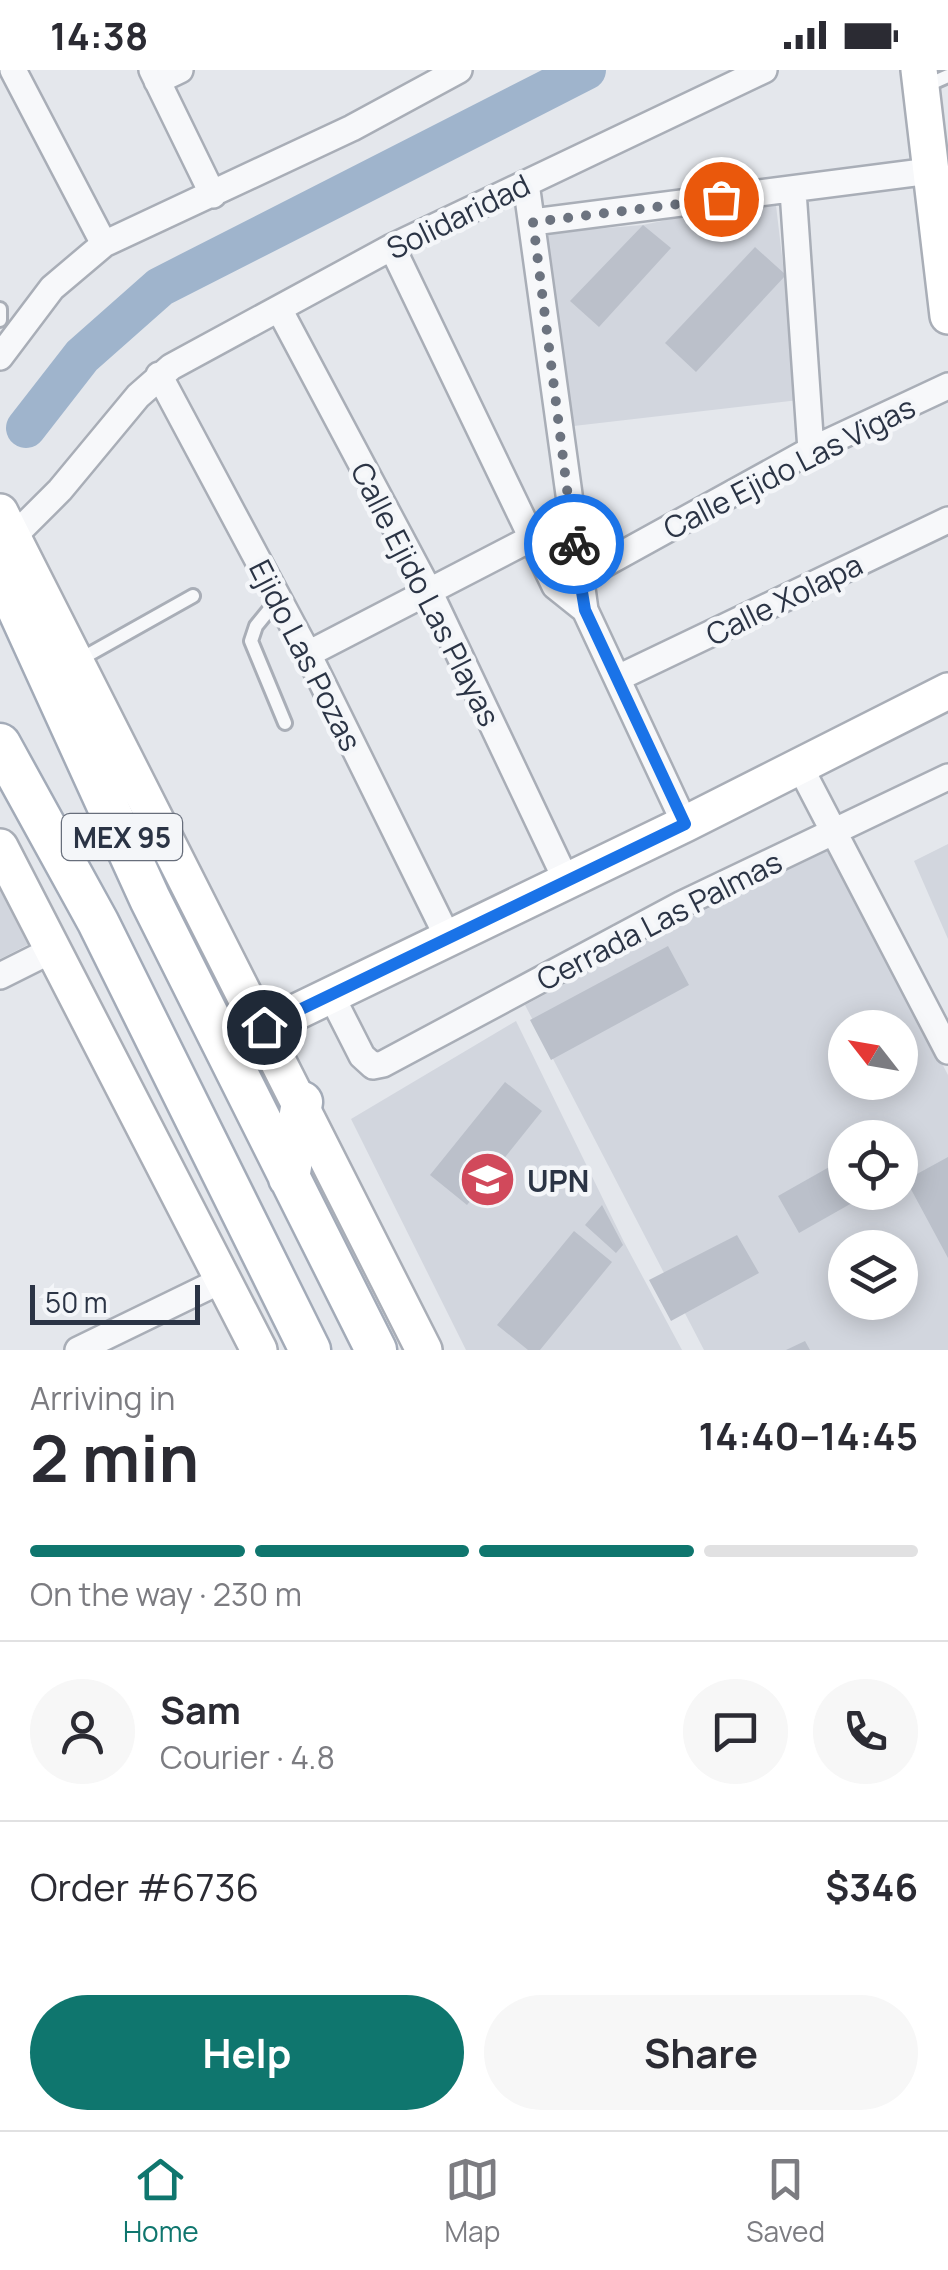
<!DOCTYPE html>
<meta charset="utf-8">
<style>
body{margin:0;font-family:Manrope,sans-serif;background:#f7f7f7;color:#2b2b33;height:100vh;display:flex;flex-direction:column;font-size:38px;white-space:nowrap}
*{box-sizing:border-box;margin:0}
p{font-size:32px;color:#7c7c81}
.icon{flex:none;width:55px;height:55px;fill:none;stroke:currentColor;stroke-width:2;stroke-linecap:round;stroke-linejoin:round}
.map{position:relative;height:1280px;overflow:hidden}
.side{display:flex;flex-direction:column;background:#fff;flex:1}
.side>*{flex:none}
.needle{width:65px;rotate:301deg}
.buttons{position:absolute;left:828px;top:940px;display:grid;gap:20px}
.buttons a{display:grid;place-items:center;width:90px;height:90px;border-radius:50%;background:#fff;box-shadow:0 5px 25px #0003;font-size:50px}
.scale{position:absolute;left:30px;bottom:25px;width:170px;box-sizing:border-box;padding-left:10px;border:5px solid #2b3445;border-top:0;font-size:28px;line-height:35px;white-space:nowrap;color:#2b3445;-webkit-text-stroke:8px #f4f6f9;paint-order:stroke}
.pin{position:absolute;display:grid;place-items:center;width:85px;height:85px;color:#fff;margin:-42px;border:5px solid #fff;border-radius:50%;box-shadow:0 2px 10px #0007}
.courier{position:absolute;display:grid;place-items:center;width:100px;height:100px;margin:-50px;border:8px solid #1a73e8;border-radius:50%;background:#fff;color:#222;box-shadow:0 2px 12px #0007}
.head em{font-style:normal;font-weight:700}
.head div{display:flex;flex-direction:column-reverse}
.head{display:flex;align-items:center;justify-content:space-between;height:170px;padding:0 30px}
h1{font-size:65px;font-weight:700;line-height:75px}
.bar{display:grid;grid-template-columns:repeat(4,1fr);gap:15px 10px;align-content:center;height:120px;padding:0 30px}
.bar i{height:12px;border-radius:8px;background:#e1e1e2}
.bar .selected{background:#0f766e}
.bar p{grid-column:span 4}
.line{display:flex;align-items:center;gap:25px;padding:0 30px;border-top:2px solid #e1e1e2}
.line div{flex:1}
.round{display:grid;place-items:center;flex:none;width:105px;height:105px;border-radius:52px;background:#f7f7f7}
.primary-button{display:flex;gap:20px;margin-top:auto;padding:20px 30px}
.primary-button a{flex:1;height:115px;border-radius:60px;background:#0f766e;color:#fff;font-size:40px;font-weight:700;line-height:115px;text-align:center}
.primary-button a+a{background:#f7f7f7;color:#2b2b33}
.status{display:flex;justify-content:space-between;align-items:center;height:70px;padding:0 50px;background:#fff;direction:ltr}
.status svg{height:28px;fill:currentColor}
.dock{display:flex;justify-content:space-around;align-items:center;height:140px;border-top:2px solid #e1e1e2;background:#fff;font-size:28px;color:#7c7c81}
.dock a{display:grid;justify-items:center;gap:5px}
.dock .selected{color:#0f766e}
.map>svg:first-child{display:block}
</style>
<div class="status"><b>14:38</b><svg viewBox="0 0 49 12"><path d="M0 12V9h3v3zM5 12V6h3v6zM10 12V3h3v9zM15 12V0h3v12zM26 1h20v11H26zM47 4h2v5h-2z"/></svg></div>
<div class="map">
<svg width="948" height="1280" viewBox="0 0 948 1280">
<rect width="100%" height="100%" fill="#e4e7ec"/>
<path fill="#d2d6de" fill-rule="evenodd" d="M 775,127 L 799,330 L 565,357 L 545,163 L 643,155 Z
M 948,774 L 948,869 L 914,791 Z
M 828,775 L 948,1005 L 948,1280 L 704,1280 L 525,935 ZM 845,958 L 900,958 L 900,1012 L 845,1012 ZM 845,1068 L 900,1068 L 900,1122 L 845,1122 ZM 845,1178 L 900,1178 L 900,1232 L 845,1232 Z
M 0,807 L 33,872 L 0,889 Z
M 516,951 L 624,1172 L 682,1280 L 466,1280 L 351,1049 Z"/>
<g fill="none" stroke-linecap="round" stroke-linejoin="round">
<path stroke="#9fb4cc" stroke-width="40" d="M 26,358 L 82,286 L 160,217 L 586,0"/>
</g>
<path fill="#bbc0ca" d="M 643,155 L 671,178 L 599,257 L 570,231 Z
M 755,177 L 786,205 L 696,302 L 665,273 Z
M 668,876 L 689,915 L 551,990 L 530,950 Z
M 505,1012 L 542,1041 L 467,1135 L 430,1105 Z
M 948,1087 L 948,1188 L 906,1110 Z
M 831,1096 L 852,1133 L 799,1163 L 778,1126 Z
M 602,1135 L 623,1175 L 616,1183 L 585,1155 Z
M 574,1161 L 612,1192 L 540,1280 L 528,1280 L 497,1255 Z
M 737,1165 L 759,1203 L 671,1251 L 649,1210 Z
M 805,1271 L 810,1280 L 786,1280 Z"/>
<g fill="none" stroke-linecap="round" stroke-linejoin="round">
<defs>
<path id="service" d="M 923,17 L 948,6
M 0,239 L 0,250
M 278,529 L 256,556 L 251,571 L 285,653
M 79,590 L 193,526"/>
<path id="minor" d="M 13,0 L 104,174
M 152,0 L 213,125
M 157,11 L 180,0
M 526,113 L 585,540 L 685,754
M 793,121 L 811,380
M 533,152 L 930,101
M 392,177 L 555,516 L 585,540
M 279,239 L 429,521 L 567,812
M 0,287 L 52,218 L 104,174 L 352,58 L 459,0
M 159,305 L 308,584 L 448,868
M 13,467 L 60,420 L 138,326 L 171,297 L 392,177 L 764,0
M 579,508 L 811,380 L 948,316
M 308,584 L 532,468
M 620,607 L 948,450
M 798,693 L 948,981
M 0,906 L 52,880
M 332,927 L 362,986 L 373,996 L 383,994 L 682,834 L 948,707
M 78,1280 L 220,1211"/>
<path id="secondary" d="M 919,0 L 948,246
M 0,442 L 424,1280
M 0,777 L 259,1280
M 265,957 L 685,754 L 948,621"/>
<path id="primary" d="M 0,500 L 150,829 L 376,1280
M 0,674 L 98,852 L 310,1280
M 289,1108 L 302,1032"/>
</defs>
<use href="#service" stroke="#a9aeb7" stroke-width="18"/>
<use href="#minor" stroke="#a9aeb7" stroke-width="30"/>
<use href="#secondary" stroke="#a9aeb7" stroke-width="40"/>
<use href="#primary" stroke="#a3abb8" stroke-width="45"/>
<use href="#service" stroke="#f7f8fa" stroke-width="12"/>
<use href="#minor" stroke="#f7f8fa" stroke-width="25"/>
<use href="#secondary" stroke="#fff" stroke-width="35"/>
<use href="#primary" stroke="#fff" stroke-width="40"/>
</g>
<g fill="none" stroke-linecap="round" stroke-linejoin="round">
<path stroke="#6c737f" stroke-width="10" stroke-dasharray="0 18" d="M 574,474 L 533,152 L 721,129"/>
<path stroke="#1a73e8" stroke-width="12" d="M 264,957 L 685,754 L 585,540 L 574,474"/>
</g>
<defs>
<symbol id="university-disc" viewBox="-11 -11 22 22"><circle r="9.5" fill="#d1495b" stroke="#f4f6f9"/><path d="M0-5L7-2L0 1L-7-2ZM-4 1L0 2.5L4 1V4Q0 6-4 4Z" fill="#fff"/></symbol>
</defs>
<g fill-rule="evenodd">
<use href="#university-disc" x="456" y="1078" width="63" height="63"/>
</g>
<g text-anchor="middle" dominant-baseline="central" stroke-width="9" stroke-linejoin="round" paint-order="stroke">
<rect fill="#f4f6f9" stroke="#676e7b" stroke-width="2.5" x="62" y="744" width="120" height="46" rx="8"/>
<g font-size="28" font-weight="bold" fill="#2b3445">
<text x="122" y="767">MEX 95</text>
</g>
<g font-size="30" fill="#2b3445" stroke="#f4f6f9">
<text transform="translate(458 146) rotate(-26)">Solidaridad</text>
<text transform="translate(789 397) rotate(-27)">Calle Ejido Las Vigas</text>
<text transform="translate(426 524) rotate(63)">Calle Ejido Las Playas</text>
<text transform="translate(784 529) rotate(-26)">Calle Xolapa</text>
<text transform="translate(306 585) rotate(63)">Ejido Las Pozas</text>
<text transform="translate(659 850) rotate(-27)">Cerrada Las Palmas</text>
</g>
<g font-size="30" font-weight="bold" fill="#2b3445" stroke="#f4f6f9" text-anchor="start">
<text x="527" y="1110">UPN</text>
</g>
</g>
</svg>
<div class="buttons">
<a><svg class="needle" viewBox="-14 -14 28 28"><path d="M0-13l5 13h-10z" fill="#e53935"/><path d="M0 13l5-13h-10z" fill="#7c7c81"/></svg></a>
<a><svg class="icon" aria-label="locate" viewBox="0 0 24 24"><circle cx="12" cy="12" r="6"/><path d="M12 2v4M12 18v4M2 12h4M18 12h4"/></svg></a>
<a><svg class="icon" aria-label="layers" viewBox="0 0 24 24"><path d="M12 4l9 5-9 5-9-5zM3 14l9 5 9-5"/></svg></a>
</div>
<div class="scale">50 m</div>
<div class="pin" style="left:721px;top:129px;background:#ea580c"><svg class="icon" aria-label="bag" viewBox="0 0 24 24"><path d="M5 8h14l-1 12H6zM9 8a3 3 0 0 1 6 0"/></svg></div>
<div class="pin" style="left:264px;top:957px;background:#1f2937"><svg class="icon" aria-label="home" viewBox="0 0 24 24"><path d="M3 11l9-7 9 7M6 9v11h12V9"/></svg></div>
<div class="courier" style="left:574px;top:474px"><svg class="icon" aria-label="bike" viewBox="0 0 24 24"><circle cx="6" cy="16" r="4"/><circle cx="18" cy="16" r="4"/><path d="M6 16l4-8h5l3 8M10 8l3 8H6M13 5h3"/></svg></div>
</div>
<section class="side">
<div class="head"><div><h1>2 min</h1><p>Arriving in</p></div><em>14:40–14:45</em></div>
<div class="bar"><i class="selected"></i><i class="selected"></i><i class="selected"></i><i></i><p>On the way · 230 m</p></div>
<div class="line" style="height:180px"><a class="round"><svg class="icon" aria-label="person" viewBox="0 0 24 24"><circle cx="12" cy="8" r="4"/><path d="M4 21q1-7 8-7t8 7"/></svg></a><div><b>Sam</b><p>Courier · 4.8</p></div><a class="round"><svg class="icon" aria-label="chat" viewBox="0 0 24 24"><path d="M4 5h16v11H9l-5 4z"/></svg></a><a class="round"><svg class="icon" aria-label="phone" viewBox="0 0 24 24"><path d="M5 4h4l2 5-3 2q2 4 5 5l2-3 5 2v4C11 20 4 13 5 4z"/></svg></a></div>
<div class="line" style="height:130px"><div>Order #6736</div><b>$346</b></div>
<div class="primary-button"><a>Help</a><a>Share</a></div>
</section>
<nav class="dock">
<a class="selected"><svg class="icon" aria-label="home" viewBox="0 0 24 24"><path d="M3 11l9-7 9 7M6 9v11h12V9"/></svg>Home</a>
<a><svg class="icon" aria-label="map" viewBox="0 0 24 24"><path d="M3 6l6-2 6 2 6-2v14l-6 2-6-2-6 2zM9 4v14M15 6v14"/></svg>Map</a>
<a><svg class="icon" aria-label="saved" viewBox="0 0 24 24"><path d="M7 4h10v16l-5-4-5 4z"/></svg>Saved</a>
</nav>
